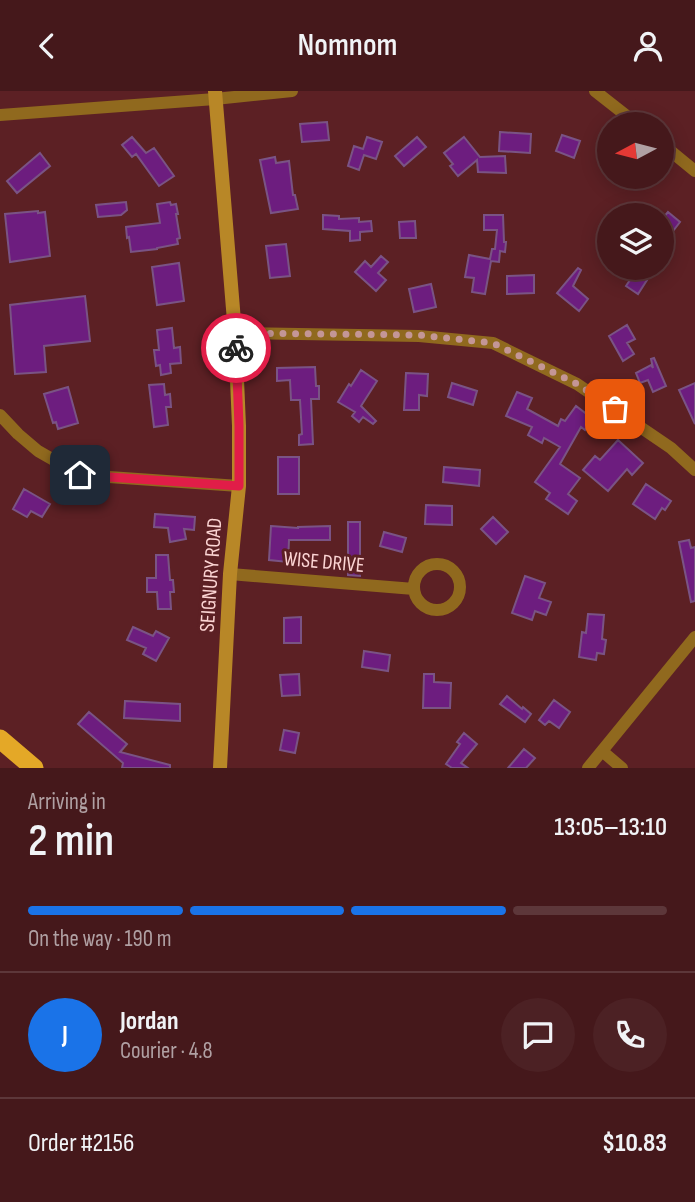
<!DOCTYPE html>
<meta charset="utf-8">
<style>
body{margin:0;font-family:"Sofia Sans Condensed",sans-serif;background:#4c2124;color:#f1f3f6;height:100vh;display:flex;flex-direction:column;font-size:26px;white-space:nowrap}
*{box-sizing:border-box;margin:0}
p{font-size:23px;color:#b0a0a3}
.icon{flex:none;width:38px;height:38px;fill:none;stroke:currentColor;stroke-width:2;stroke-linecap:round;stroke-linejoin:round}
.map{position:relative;height:677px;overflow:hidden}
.side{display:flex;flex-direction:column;background:#45181b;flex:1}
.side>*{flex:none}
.needle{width:46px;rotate:263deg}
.fabs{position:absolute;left:597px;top:21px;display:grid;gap:14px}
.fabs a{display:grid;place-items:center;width:77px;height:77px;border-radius:50%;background:#45181b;box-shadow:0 4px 18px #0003,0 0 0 2px #5d373a;font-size:35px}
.pin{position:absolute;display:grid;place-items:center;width:60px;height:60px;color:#fff;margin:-30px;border-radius:14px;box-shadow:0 4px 10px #0006}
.courier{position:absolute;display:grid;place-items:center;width:70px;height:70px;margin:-35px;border:5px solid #e11d48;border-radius:50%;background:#fff;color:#222;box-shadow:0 2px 9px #0007}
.head em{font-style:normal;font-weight:600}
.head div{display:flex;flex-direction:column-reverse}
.head{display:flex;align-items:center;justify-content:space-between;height:119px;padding:0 28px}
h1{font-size:46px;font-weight:600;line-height:52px}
.bar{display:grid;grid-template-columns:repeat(4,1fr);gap:10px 7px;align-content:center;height:84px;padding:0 28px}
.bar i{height:9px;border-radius:5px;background:#5d373a}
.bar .selected{background:#1a73e8}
.bar p{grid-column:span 4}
.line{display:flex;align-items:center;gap:18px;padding:0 28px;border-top:2px solid #5d373a}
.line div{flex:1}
.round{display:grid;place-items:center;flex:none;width:74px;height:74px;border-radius:37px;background:#4c2124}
header{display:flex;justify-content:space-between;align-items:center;height:91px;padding:0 28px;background:#45181b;font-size:32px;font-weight:600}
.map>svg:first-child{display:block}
</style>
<header><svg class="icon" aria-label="back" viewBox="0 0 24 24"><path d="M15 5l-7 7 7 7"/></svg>Nomnom<svg class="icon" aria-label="person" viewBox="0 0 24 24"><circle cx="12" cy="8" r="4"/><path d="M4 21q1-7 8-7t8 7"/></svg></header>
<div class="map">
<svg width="695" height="677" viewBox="0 0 695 677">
<rect width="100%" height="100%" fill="#5c2024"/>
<path fill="#6d1d7f" stroke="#7a5384" stroke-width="2" d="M 327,31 L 329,49 L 302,51 L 300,33 Z
M 500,41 L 531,43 L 530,62 L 499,60 Z
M 562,44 L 580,50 L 574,67 L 556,60 Z
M 132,46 L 146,62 L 154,57 L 174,85 L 159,95 L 136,63 L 132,66 L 122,54 Z
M 367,46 L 382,51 L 376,68 L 364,64 L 359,79 L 348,75 L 354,55 L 363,58 Z
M 417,46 L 426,56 L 404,75 L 395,65 Z
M 464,46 L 480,66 L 505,65 L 506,82 L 478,81 L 477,69 L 458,85 L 450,75 L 453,73 L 444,62 Z
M 40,62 L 50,75 L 17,102 L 7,90 Z
M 275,66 L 276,72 L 289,70 L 293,104 L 295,104 L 298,118 L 271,122 L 260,69 Z
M 126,111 L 127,119 L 121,124 L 98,126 L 96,114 Z
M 170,111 L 171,114 L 176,113 L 178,123 L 176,123 L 180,147 L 177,148 L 178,153 L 157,157 L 157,158 L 131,161 L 129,146 L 127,147 L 126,136 L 160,132 L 157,113 Z
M 38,120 L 38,122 L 45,121 L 50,165 L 10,171 L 5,123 Z
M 668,121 L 680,131 L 670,144 L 662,137 L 662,128 Z
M 323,124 L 339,125 L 339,128 L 359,127 L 359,131 L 371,130 L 372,140 L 360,141 L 360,149 L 350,150 L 350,140 L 323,138 Z
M 484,124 L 503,124 L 504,151 L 506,151 L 505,161 L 500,160 L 499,171 L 491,170 L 485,203 L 472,201 L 474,187 L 465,186 L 469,164 L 490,168 L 492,158 L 495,158 L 497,139 L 484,139 Z
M 415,130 L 416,147 L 400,147 L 399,131 Z
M 286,153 L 290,185 L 270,187 L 266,155 Z
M 381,165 L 388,171 L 378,182 L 386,189 L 376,200 L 355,181 L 365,170 L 371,176 Z
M 179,172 L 184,210 L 157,214 L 152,176 Z
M 578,177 L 581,179 L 573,195 L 588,208 L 579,220 L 557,202 Z
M 638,177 L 649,177 L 642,186 L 647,189 L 638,203 L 626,195 Z
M 534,184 L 534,202 L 507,203 L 507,185 Z
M 431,193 L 436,216 L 414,221 L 409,198 Z
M 85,205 L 90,250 L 44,255 L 46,281 L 15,283 L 10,214 Z
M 627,234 L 635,248 L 627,252 L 634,263 L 623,270 L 609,245 Z
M 172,237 L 174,257 L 180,256 L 181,272 L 170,273 L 171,282 L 161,284 L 160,274 L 156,275 L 154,259 L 159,259 L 157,239 Z
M 654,267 L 666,295 L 653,301 L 648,289 L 640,292 L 636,282 L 651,274 L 653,277 L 651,268 Z
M 315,276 L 316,295 L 319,295 L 319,308 L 311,308 L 313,353 L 299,354 L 299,344 L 302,343 L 300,309 L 291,309 L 290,289 L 277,290 L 277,277 Z
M 361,279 L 377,290 L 361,315 L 376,330 L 373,333 L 363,326 L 359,331 L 352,325 L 355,321 L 338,311 L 349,293 L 351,295 Z
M 406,282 L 428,283 L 427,305 L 419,304 L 419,319 L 404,319 Z
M 452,292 L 477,300 L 473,314 L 448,306 Z
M 695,292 L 695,333 L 679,299 Z
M 164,293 L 165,304 L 170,303 L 171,316 L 166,316 L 168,334 L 154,336 L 149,294 Z
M 68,296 L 78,332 L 58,338 L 56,331 L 53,332 L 44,303 Z
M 517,301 L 532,307 L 527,318 L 558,335 L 561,328 L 565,330 L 576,315 L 593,328 L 585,339 L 581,336 L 560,373 L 580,387 L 568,403 L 577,410 L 568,423 L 546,408 L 550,402 L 535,391 L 560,356 L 544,347 L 542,352 L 528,344 L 532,336 L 506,325 Z
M 618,349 L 643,372 L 632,384 L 627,378 L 608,400 L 583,379 L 595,365 L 600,369 Z
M 278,366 L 299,366 L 299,403 L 278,403 Z
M 444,376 L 480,379 L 479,395 L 443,391 Z
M 646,393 L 671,410 L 665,419 L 662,417 L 655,428 L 633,413 Z
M 24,398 L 50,413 L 42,426 L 31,420 L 27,426 L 13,418 Z
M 426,414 L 452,415 L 452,434 L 425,433 Z
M 155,423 L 195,426 L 194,439 L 184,438 L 186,448 L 170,451 L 168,437 L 154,436 Z
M 493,426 L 508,441 L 496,453 L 481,438 Z
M 348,431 L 360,431 L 360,485 L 348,484 Z
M 271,435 L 298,437 L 298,436 L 330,435 L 330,449 L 289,449 L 288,471 L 269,469 Z
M 384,441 L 406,447 L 402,461 L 380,455 Z
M 689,449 L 691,457 L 695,456 L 695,510 L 691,511 L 679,451 Z
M 156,464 L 168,464 L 170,489 L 173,489 L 174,501 L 170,501 L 171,518 L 158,518 L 157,501 L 147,501 L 147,487 L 156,487 Z
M 525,485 L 545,492 L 539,507 L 551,511 L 546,524 L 535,520 L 532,529 L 512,522 Z
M 588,523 L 604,524 L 602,548 L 606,549 L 604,563 L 597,562 L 596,569 L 579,566 L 582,541 L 586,542 Z
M 301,526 L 301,552 L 284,552 L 284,527 Z
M 133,536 L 153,545 L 156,540 L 169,547 L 156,570 L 143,563 L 146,557 L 127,549 Z
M 364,560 L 390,564 L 388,580 L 362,576 Z
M 299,583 L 300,604 L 282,605 L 280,584 Z
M 424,583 L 434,583 L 434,591 L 451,592 L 450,617 L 423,617 Z
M 507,605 L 522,618 L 523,616 L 531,623 L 525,631 L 500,613 Z
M 554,609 L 570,621 L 559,637 L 549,630 L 545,634 L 539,629 Z
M 125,610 L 180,613 L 180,630 L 124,627 Z
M 89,621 L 127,653 L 120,661 L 170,674 L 170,677 L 122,677 L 123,672 L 78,633 Z
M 284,639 L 299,642 L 295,662 L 280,659 Z
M 464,642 L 477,653 L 461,672 L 468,677 L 452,677 L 446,673 L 460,653 L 457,651 Z
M 524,658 L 535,667 L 526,677 L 508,677 Z"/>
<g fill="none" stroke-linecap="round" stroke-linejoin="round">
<path stroke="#90691e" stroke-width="12" d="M 595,0 L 637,33
M 0,24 L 215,8 L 292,0
M 662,53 L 695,80
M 235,242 L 419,245 L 493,252 L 577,293 L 671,357 L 695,379
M 0,324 L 18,343 L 38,360 L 80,384 L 239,395
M414 496a23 23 0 1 1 46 0a23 23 0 1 1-46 0Z
M 230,483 L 414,498
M 602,660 L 622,677
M 588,677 L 695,546"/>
<path stroke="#b88727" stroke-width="14" d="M 215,0 L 235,242 L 239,335 L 239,395 L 230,483 L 220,677"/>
<path stroke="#e4a827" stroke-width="19" d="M 0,648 L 34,677"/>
</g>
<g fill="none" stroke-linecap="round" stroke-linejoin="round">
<path stroke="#c49696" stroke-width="7" stroke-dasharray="0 12.6" d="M 236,257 L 235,242 L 419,244 L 493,252 L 577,293 L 615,318"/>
<path stroke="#e11d48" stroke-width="9" d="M 80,384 L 239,395 L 239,335 L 236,257"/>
</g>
<g text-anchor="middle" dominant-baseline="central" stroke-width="6" stroke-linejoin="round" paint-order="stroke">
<g font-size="21" fill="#fcd5d4" stroke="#5c2024">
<text transform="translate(324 471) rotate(5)">WISE DRIVE</text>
<text transform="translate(211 484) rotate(-86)">SEIGNURY ROAD</text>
</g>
</g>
</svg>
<div class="fabs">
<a><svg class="needle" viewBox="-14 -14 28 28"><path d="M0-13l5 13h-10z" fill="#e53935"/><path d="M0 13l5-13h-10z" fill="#b0a0a3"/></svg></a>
<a><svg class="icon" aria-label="layers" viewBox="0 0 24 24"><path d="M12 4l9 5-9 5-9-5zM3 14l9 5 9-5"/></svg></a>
</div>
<div class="pin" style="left:615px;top:318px;background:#ea580c"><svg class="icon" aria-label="bag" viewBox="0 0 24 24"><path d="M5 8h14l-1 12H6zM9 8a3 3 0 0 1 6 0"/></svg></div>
<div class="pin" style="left:80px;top:384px;background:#1f2937"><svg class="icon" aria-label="home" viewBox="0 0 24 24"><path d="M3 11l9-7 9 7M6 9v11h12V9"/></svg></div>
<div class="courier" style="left:236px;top:257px"><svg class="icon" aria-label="bike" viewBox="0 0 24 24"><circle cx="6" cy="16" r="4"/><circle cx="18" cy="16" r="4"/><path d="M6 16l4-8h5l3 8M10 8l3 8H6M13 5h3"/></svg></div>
</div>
<section class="side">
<div class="head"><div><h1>2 min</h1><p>Arriving in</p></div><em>13:05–13:10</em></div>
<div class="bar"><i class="selected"></i><i class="selected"></i><i class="selected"></i><i></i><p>On the way · 190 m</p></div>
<div class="line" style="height:126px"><b class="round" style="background:#1a73e8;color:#fff">J</b><div><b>Jordan</b><p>Courier · 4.8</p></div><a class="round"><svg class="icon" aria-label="chat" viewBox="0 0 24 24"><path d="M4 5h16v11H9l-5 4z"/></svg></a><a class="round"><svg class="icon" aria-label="phone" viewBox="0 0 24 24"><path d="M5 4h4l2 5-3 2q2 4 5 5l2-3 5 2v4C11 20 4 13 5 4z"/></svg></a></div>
<div class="line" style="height:91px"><div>Order #2156</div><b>$10.83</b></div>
</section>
